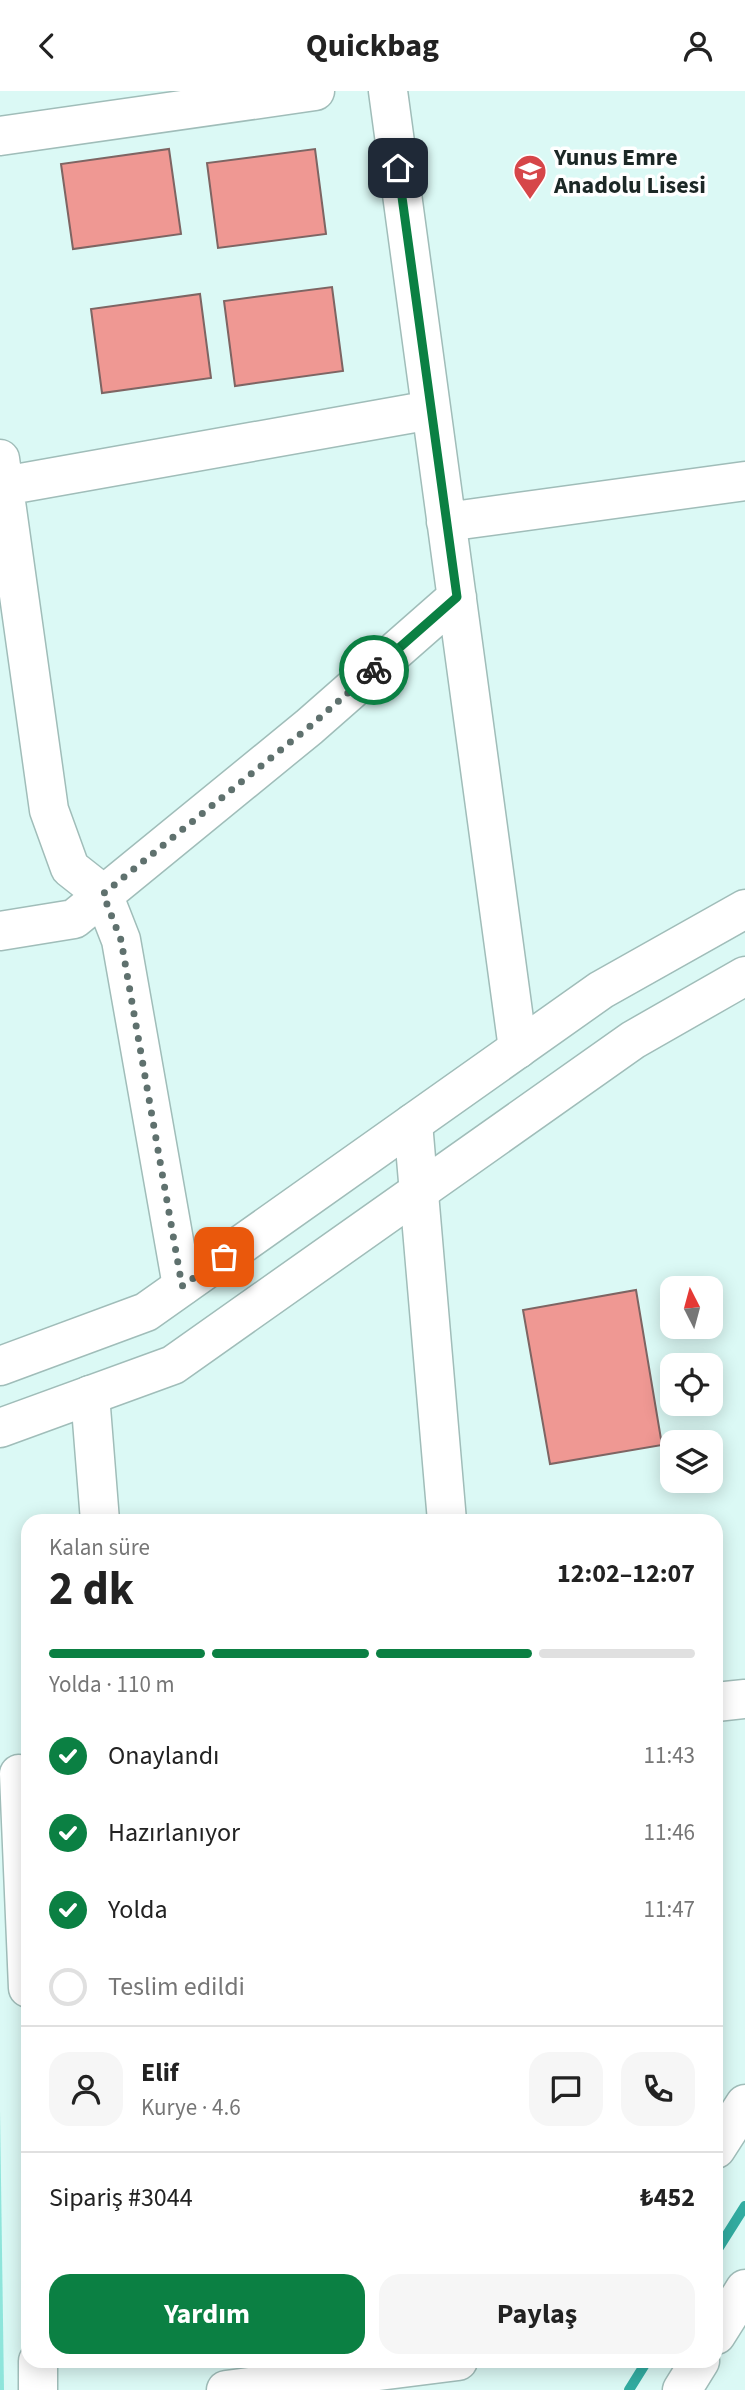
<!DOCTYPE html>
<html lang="tr">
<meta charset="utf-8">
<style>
body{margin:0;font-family:"Source Sans 3",sans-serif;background:#f6f6f6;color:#222;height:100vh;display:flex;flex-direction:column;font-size:26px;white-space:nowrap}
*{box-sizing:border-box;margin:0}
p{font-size:23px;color:#767676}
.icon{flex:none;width:38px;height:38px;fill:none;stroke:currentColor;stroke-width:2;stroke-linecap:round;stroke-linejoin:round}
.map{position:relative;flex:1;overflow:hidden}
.side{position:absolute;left:21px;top:1423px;width:702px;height:854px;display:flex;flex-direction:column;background:#fff;border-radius:21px;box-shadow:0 4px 18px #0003}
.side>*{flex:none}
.needle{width:46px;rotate:354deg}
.controls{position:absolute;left:660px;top:1185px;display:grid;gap:14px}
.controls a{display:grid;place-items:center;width:63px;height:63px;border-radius:14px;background:#fff;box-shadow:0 4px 18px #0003;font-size:35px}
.pin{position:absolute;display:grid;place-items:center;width:60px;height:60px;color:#fff;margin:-30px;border-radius:14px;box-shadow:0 4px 10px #0006}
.courier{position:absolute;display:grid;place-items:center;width:70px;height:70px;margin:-35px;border:5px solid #0b8043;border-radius:50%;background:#fff;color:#222;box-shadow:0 2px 9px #0007}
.headline em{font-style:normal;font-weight:700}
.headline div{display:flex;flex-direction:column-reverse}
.headline{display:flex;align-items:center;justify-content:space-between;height:119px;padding:0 28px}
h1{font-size:46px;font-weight:700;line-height:52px}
.bar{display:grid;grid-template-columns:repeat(4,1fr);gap:10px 7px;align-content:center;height:84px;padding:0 28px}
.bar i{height:9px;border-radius:5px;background:#e0e0e0}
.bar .current{background:#0b8043}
.bar p{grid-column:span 4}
.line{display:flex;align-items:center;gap:18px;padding:0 28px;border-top:2px solid #e0e0e0}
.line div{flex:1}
.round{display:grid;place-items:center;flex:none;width:74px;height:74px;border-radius:21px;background:#f6f6f6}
ol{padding:0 28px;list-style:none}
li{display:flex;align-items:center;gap:21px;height:77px}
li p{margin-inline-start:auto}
li .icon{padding:7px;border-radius:50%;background:#0b8043;color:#fff;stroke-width:4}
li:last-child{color:#767676}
li i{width:38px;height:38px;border:4px solid #e0e0e0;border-radius:50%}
.action{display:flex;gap:14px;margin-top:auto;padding:14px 28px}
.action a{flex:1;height:80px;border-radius:21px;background:#0b8043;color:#fff;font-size:28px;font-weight:700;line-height:80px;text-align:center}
.action a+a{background:#f6f6f6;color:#222}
header{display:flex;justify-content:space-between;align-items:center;height:91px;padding:0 28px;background:#fff;font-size:32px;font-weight:700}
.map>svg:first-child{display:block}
</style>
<header><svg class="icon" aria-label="back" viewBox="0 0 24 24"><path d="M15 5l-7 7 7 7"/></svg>Quickbag<svg class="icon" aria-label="person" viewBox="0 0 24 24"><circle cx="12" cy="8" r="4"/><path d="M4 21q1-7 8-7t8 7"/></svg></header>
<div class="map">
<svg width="745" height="2299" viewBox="0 0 745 2299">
<rect width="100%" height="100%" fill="#dbf9f5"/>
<path fill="#8ee5db" d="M 0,2019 L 4,2299 L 0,2299 Z"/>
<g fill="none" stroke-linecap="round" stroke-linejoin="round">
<path stroke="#32aca1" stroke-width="10" d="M 716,2161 L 745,2115
M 629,2299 L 647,2270"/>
</g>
<path fill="#ef9893" stroke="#7e6563" stroke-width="2" d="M 169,58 L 181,143 L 73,158 L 61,73 Z
M 315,58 L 326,143 L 218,157 L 207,72 Z
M 332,196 L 343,280 L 235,295 L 224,210 Z
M 200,203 L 211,287 L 102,302 L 91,218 Z
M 636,1199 L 662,1354 L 550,1373 L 523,1219 Z"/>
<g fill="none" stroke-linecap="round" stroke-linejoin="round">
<defs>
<path id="minor" d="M 388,0 L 518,958
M 0,45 L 315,0
M 0,368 L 49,719 L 70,777 L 103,803 L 121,849 L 182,1195
M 4,395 L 431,319
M 446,431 L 745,390
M 0,840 L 74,828 L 309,636 L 457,506
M 413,1032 L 447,1430
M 90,1304 L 100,1430
M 716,1611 L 745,1608
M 19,1683 L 28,1897
M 716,2058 L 745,2013
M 716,2244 L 745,2198
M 38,2270 L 38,2299
M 226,2299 L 458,2270
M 682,2299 L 700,2270"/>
<path id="major" d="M 0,1275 L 146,1221 L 601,899 L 745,818
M 0,1337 L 173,1274 L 633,949 L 745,885"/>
</defs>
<use href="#minor" stroke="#a0bdb9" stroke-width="41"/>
<use href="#major" stroke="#a0bdb9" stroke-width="41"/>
<use href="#minor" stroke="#fff" stroke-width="38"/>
<use href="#major" stroke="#fff" stroke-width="38"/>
</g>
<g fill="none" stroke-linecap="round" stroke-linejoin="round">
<path stroke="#5f716e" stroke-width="7" stroke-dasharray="0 12.6" d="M 224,1166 L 182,1195 L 121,849 L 103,803 L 309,636 L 374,579"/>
<path stroke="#0b8043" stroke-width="9" d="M 374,579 L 457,506 L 398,77"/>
</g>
<defs>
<symbol id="school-pin" viewBox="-11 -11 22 30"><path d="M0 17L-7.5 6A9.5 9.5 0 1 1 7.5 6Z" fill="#d64649" stroke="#fff"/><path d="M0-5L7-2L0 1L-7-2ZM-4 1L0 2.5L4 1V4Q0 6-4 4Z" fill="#fff"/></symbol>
</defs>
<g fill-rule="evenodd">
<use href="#school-pin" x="511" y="61" width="38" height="52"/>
</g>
<g text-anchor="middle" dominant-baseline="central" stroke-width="7" stroke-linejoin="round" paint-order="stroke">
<g font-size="24" font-weight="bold" fill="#1c2826" stroke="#fff" text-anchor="start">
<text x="554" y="66">Yunus Emre<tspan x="554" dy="28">Anadolu Lisesi</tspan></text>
</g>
</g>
</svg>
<div class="controls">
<a><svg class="needle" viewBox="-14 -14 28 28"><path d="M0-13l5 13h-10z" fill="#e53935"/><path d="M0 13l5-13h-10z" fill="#767676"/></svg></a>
<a><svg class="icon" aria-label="locate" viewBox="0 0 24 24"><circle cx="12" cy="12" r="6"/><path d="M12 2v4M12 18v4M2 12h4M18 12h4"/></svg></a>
<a><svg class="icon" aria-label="layers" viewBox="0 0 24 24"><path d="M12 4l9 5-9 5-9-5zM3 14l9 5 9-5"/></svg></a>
</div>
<div class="pin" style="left:224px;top:1166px;background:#ea580c"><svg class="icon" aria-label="bag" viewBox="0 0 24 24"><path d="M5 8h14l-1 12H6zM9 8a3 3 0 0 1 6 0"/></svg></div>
<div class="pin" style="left:398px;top:77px;background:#1f2937"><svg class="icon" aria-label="home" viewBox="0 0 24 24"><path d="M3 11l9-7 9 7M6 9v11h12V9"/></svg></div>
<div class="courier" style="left:374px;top:579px"><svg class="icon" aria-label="bike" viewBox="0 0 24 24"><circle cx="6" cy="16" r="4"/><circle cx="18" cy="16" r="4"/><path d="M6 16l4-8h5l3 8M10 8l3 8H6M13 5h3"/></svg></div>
<section class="side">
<div class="headline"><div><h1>2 dk</h1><p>Kalan süre</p></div><em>12:02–12:07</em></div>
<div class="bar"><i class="current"></i><i class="current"></i><i class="current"></i><i></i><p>Yolda · 110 m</p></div>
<ol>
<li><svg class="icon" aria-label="check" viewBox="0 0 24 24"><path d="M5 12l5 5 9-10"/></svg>Onaylandı<p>11:43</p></li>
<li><svg class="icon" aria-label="check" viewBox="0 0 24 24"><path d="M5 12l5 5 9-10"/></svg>Hazırlanıyor<p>11:46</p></li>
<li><svg class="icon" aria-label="check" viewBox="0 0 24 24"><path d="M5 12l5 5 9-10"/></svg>Yolda<p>11:47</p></li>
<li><i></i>Teslim edildi</li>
</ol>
<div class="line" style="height:126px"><a class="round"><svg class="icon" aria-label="person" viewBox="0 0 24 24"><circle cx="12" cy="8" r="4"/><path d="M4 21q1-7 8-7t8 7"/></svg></a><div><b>Elif</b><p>Kurye · 4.6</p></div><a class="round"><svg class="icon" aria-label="chat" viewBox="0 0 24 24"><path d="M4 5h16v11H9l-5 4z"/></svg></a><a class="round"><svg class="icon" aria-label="phone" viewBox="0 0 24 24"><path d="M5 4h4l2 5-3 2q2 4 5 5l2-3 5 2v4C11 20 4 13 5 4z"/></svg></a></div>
<div class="line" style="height:91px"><div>Sipariş #3044</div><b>₺452</b></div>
<div class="action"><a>Yardım</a><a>Paylaş</a></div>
</section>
</div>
